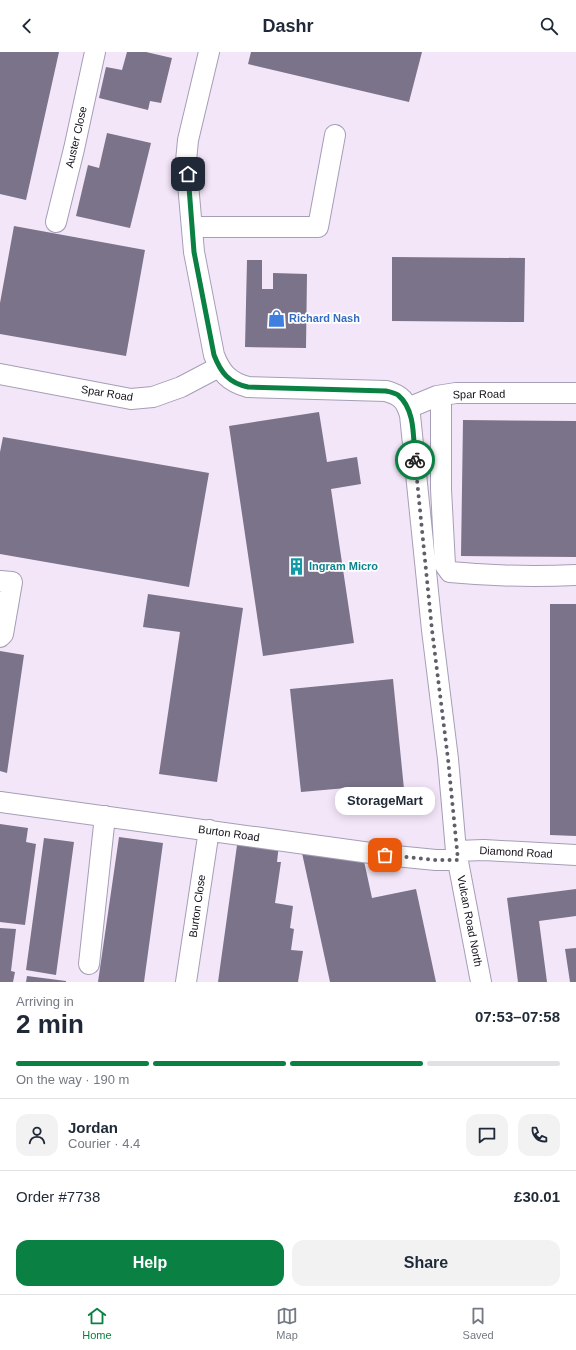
<!DOCTYPE html>
<meta charset="utf-8">
<style>
body{margin:0;font-family:Arial,sans-serif;background:#f2f2f3;color:#1f2937;height:100vh;display:flex;flex-direction:column;font-size:15px;white-space:nowrap}
*{box-sizing:border-box;margin:0}
p{font-size:13px;color:#747a83}
.icon{flex:none;width:22px;height:22px;fill:none;stroke:currentColor;stroke-width:2;stroke-linecap:round;stroke-linejoin:round}
.map{position:relative;height:930px;overflow:hidden}
.side{display:flex;flex-direction:column;background:#fff;flex:1}
.side>*{flex:none}
.pin{position:absolute;display:grid;place-items:center;width:34px;height:34px;color:#fff;margin:-17px;border-radius:8px;box-shadow:0 2px 6px #0006}
.courier{position:absolute;display:grid;place-items:center;width:40px;height:40px;margin:-20px;border:3px solid #0b8043;border-radius:50%;background:#fff;color:#222;box-shadow:0 1px 5px #0007}
.bubble{position:absolute;height:28px;border-radius:12px;background:#fff;box-shadow:0 2px 10px #0003;font-size:13px;font-weight:700;line-height:28px;text-align:center}
.summary em{font-style:normal;font-weight:700}
.summary div{display:flex;flex-direction:column-reverse}
.summary{display:flex;align-items:center;justify-content:space-between;height:68px;padding:0 16px}
h1{font-size:26px;font-weight:700;line-height:30px}
.bar{display:grid;grid-template-columns:repeat(4,1fr);gap:6px 4px;align-content:center;height:48px;padding:0 16px}
.bar i{height:5px;border-radius:3px;background:#e0e1e3}
.bar .on{background:#0b8043}
.bar p{grid-column:span 4}
.line{display:flex;align-items:center;gap:10px;padding:0 16px;border-top:1px solid #e0e1e3}
.line div{flex:1}
.round{display:grid;place-items:center;flex:none;width:42px;height:42px;border-radius:12px;background:#f2f2f3}
.cta{display:flex;gap:8px;margin-top:auto;padding:8px 16px}
.cta a{flex:1;height:46px;border-radius:12px;background:#0b8043;color:#fff;font-size:16px;font-weight:700;line-height:46px;text-align:center}
.cta a+a{background:#f2f2f3;color:#1f2937}
header{display:flex;justify-content:space-between;align-items:center;height:52px;padding:0 16px;background:#fff;font-size:18px;font-weight:700}
.dock{display:flex;justify-content:space-around;align-items:center;height:56px;border-top:1px solid #e0e1e3;background:#fff;font-size:11px;color:#747a83}
.dock a{display:grid;justify-items:center;gap:2px}
.dock .on{color:#0b8043}
.map>svg:first-child{display:block}
</style>
<header><svg class="icon" aria-label="back" viewBox="0 0 24 24"><path d="M15 5l-7 7 7 7"/></svg>Dashr<svg class="icon" aria-label="search" viewBox="0 0 24 24"><circle cx="10" cy="10" r="6"/><path d="M15 15l6 6"/></svg></header>
<div class="map">
<svg width="576" height="930" viewBox="0 0 576 930">
<rect width="100%" height="100%" fill="#f6f3fe"/>
<path fill="#f4e6f9" d="M 0,0 L 576,0 L 576,930 L 0,930 Z"/>
<path fill="#7a738a" d="M 0,0 L 59,0 L 26,148 L 0,142 Z
M 127,0 L 146,0 L 172,6 L 161,51 L 150,49 L 148,58 L 99,46 L 106,15 L 122,18 Z
M 251,0 L 422,0 L 409,50 L 248,12 Z
M 107,81 L 151,91 L 130,176 L 76,164 L 88,113 L 99,116 Z
M 14,174 L 145,198 L 126,304 L 0,282 L 0,251 Z
M 392,205 L 525,206 L 524,270 L 392,269 Z
M 247,208 L 262,208 L 262,237 L 273,237 L 273,221 L 307,222 L 306,296 L 245,295 Z
M 319,360 L 327,410 L 357,405 L 361,432 L 331,437 L 354,591 L 263,604 L 229,374 Z
M 463,368 L 576,369 L 576,505 L 461,504 Z
M 3,385 L 209,421 L 189,535 L 0,502 L 0,400 Z
M 148,542 L 243,556 L 217,730 L 159,722 L 180,580 L 143,575 Z
M 550,552 L 576,552 L 576,784 L 550,783 Z
M 0,599 L 24,603 L 7,721 L 0,719 Z
M 393,627 L 406,757 L 349,763 L 346,736 L 301,740 L 290,637 Z
M 0,772 L 28,776 L 26,790 L 36,792 L 25,873 L 0,870 Z
M 119,785 L 163,791 L 144,930 L 98,930 Z
M 44,786 L 74,790 L 56,923 L 26,918 Z
M 238,786 L 279,792 L 277,810 L 281,810 L 275,851 L 293,854 L 290,876 L 294,877 L 291,898 L 303,899 L 298,930 L 218,930 Z
M 302,801 L 364,809 L 372,846 L 416,837 L 436,930 L 330,930 Z
M 576,837 L 576,864 L 539,869 L 547,930 L 518,930 L 507,846 Z
M 0,876 L 16,877 L 11,919 L 15,920 L 13,930 L 0,930 Z
M 576,896 L 576,930 L 570,930 L 565,897 Z
M 27,924 L 66,929 L 66,930 L 26,930 Z"/>
<g fill="none" stroke-linecap="round" stroke-linejoin="round">
<defs>
<path id="minor" d="M 209,0 L 188,88 L 186,109 L 194,200 L 214,303 C 221,321 229,330 248,335 L 386,339 C 401,343 406,349 410,363 L 432,578 L 448,707 L 456,799 L 481,930
M 56,170 L 74,97 L 95,0
M 192,175 L 318,175 L 335,83
M 0,322 L 131,347 L 153,345 L 181,335 L 219,315
M 441,344 L 441,437 L 445,513 L 450,520 C 492,524 534,525 576,523
M 408,356 L 437,344 L 456,341 L 576,341
M 0,529 L 12,530 L 3,582 L 0,585
M 0,750 L 385,803 L 436,808 L 458,808
M 456,799 L 484,798 L 576,803
M 89,912 L 105,764
M 186,930 L 209,778"/>
</defs>
<use href="#minor" stroke="#a59eb6" stroke-width="22"/>
<use href="#minor" stroke="#fff" stroke-width="20"/>
</g>
<g fill="none" stroke-linecap="round" stroke-linejoin="round">
<path stroke="#605e67" stroke-width="4" stroke-dasharray="0 7.2" d="M 385,803 L 436,808 L 458,808 L 448,707 L 432,578 L 415,408"/>
<path stroke="#0b8043" stroke-width="5" d="M 188,122 L 194,200 L 214,303 C 221,321 229,331 248,335 L 386,339 C 390,340 395,341 398,343 C 416,358 413,387 415,408"/>
</g>
<defs>
<symbol id="shop-bare" viewBox="-9 -9 18 18"><path d="M-5-2.5h2.3a2.7 3.5 0 0 1 5.4 0H5L5.5 6h-11ZM-1.5-2.5h3a1.5 2.3 0 0 0-3 0Z" fill="#3f7fe0" stroke="#fff" stroke-width="2.5" paint-order="stroke"/></symbol>
<symbol id="building-bare" viewBox="-9 -9 18 18"><path d="M-4-6H4V6H1V3H-1V6H-4ZM-2.5-4.3h1.7v1.8h-1.7ZM.8-4.3h1.7v1.8H.8ZM-2.5-1h1.7V.8h-1.7ZM.8-1h1.7V.8H.8Z" fill="#0f9aa8" stroke="#fff" stroke-width="2.5" paint-order="stroke"/></symbol>
</defs>
<g fill-rule="evenodd">
<use href="#shop-bare" x="264" y="254" width="25" height="25"/>
<use href="#building-bare" x="284" y="502" width="25" height="25"/>
</g>
<g text-anchor="middle" dominant-baseline="central" stroke-width="3.5" stroke-linejoin="round" paint-order="stroke">
<g font-size="11" fill="#100d16" stroke="#fff">
<text transform="translate(76 85) rotate(-77)">Auster Close</text>
<text transform="translate(107 341) rotate(9)">Spar Road</text>
<text transform="translate(479 342) rotate(-1)">Spar Road</text>
<text transform="translate(229 781) rotate(8)">Burton Road</text>
<text transform="translate(516 800) rotate(3)">Diamond Road</text>
<text transform="translate(197 854) rotate(-82)">Burton Close</text>
<text transform="translate(470 869) rotate(79)">Vulcan Road North</text>
</g>
<g font-size="11" font-weight="bold" fill="#366cbe" stroke="#fff" text-anchor="start">
<text x="289" y="266">Richard Nash</text>
</g>
<g font-size="11" font-weight="bold" fill="#0d838f" stroke="#fff" text-anchor="start">
<text x="309" y="514">Ingram Micro</text>
</g>
</g>
</svg>
<div class="pin" style="left:385px;top:803px;background:#ea580c"><svg class="icon" aria-label="bag" viewBox="0 0 24 24"><path d="M5 8h14l-1 12H6zM9 8a3 3 0 0 1 6 0"/></svg></div>
<div class="pin" style="left:188px;top:122px;background:#1f2937"><svg class="icon" aria-label="home" viewBox="0 0 24 24"><path d="M3 11l9-7 9 7M6 9v11h12V9"/></svg></div>
<div class="courier" style="left:415px;top:408px"><svg class="icon" aria-label="bike" viewBox="0 0 24 24"><circle cx="6" cy="16" r="4"/><circle cx="18" cy="16" r="4"/><path d="M6 16l4-8h5l3 8M10 8l3 8H6M13 5h3"/></svg></div>
<div class="bubble" style="left:335px;top:735px;width:100px">StorageMart</div>
</div>
<section class="side">
<div class="summary"><div><h1>2 min</h1><p>Arriving in</p></div><em>07:53–07:58</em></div>
<div class="bar"><i class="on"></i><i class="on"></i><i class="on"></i><i></i><p>On the way · 190 m</p></div>
<div class="line" style="height:72px"><a class="round"><svg class="icon" aria-label="person" viewBox="0 0 24 24"><circle cx="12" cy="8" r="4"/><path d="M4 21q1-7 8-7t8 7"/></svg></a><div><b>Jordan</b><p>Courier · 4.4</p></div><a class="round"><svg class="icon" aria-label="chat" viewBox="0 0 24 24"><path d="M4 5h16v11H9l-5 4z"/></svg></a><a class="round"><svg class="icon" aria-label="phone" viewBox="0 0 24 24"><path d="M5 4h4l2 5-3 2q2 4 5 5l2-3 5 2v4C11 20 4 13 5 4z"/></svg></a></div>
<div class="line" style="height:52px"><div>Order #7738</div><b>£30.01</b></div>
<div class="cta"><a>Help</a><a>Share</a></div>
</section>
<nav class="dock">
<a class="on"><svg class="icon" aria-label="home" viewBox="0 0 24 24"><path d="M3 11l9-7 9 7M6 9v11h12V9"/></svg>Home</a>
<a><svg class="icon" aria-label="map" viewBox="0 0 24 24"><path d="M3 6l6-2 6 2 6-2v14l-6 2-6-2-6 2zM9 4v14M15 6v14"/></svg>Map</a>
<a><svg class="icon" aria-label="saved" viewBox="0 0 24 24"><path d="M7 4h10v16l-5-4-5 4z"/></svg>Saved</a>
</nav>
